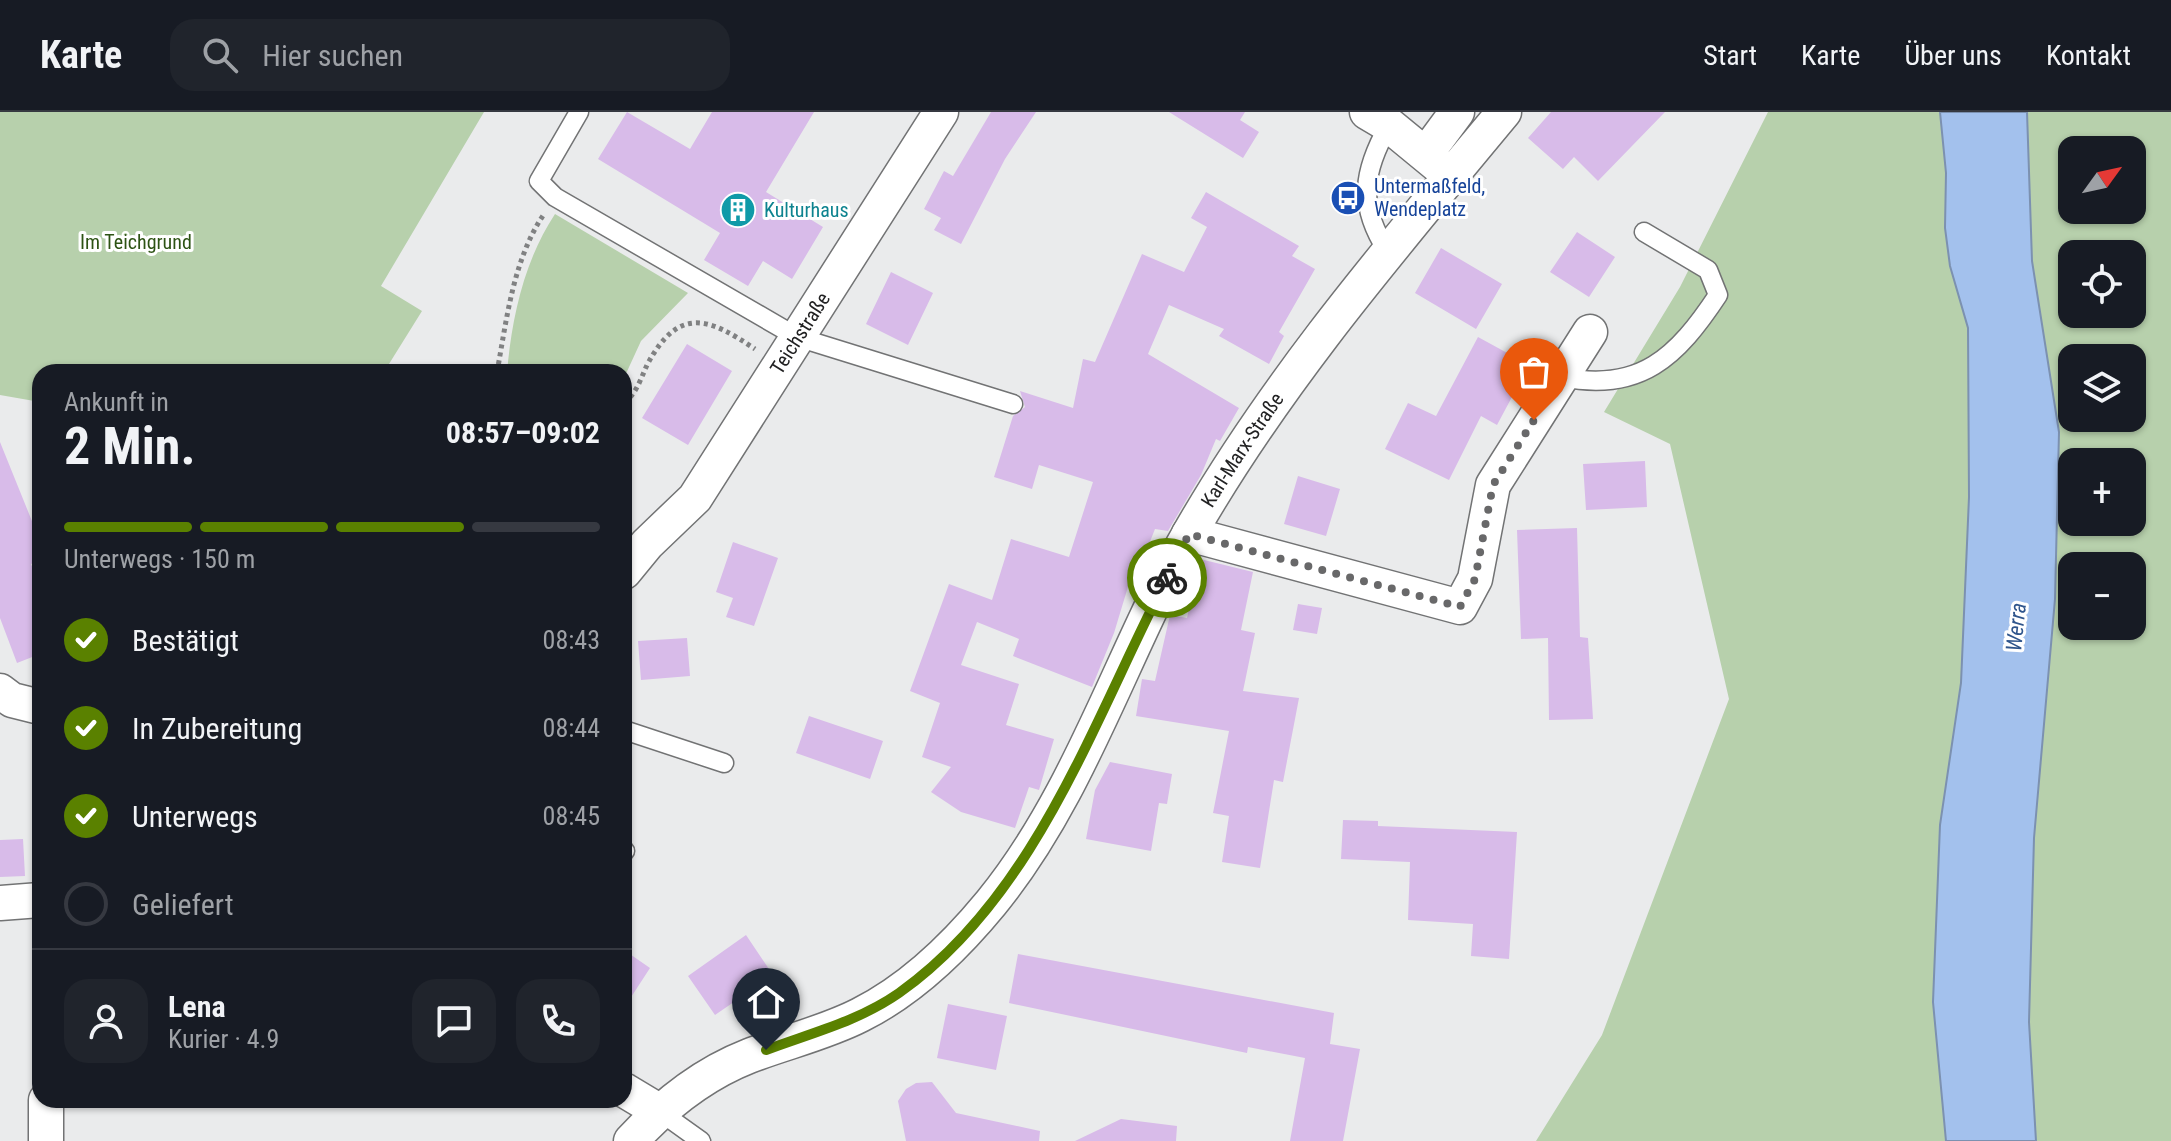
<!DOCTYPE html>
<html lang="de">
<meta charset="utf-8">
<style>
body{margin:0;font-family:"Roboto Condensed",sans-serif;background:#20242c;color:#f1f3f6;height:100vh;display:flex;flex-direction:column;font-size:30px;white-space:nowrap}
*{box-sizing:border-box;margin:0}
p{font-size:26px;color:#9ea1a6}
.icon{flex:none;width:44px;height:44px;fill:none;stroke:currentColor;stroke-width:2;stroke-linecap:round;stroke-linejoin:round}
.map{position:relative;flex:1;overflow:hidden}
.details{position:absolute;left:32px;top:252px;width:600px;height:744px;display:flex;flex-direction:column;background:#171b24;border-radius:24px;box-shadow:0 2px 6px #0004}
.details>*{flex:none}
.needle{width:52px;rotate:57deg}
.tools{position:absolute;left:2058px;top:24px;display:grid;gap:16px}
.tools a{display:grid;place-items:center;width:88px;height:88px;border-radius:16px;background:#171b24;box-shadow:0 2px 6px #0004;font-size:40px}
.pin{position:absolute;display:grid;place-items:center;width:68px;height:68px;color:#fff;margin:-82px -34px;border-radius:50% 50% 50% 0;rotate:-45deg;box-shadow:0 0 8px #0007}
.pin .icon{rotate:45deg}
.courier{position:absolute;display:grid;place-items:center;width:80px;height:80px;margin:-40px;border:6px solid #5a8100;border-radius:50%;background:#fff;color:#222;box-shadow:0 2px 10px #0007}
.overview em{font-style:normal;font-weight:700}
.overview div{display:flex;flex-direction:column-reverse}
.overview{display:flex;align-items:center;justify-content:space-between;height:136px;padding:0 32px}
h1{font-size:52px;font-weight:700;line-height:60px}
.bar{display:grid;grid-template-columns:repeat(4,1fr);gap:12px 8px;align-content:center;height:96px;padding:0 32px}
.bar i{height:10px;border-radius:6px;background:#363941}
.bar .active{background:#5a8100}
.bar p{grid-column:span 4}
.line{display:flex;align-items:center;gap:20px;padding:0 32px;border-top:2px solid #363941}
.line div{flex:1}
.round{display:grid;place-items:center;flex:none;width:84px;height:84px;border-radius:24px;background:#20242c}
ol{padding:0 32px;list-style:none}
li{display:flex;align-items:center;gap:24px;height:88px}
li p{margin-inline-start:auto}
li .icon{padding:8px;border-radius:50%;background:#5a8100;color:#fff;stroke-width:4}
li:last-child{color:#9ea1a6}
li i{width:44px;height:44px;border:4px solid #363941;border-radius:50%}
header{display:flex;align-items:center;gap:48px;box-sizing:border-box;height:112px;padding:0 40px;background:#171b24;border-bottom:2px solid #363941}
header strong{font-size:38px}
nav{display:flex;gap:44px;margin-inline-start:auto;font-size:28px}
.search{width:560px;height:72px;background:#20242c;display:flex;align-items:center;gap:20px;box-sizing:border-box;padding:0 28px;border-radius:24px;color:#9ea1a6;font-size:30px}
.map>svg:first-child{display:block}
</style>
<header>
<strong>Karte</strong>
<div class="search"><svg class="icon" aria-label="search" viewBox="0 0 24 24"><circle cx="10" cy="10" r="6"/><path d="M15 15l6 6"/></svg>Hier suchen</div>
<nav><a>Start</a><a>Karte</a><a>Über uns</a><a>Kontakt</a></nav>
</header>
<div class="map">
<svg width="2171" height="1029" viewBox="0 0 2171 1029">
<rect width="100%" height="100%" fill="#eaebec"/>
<path fill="#b7d0ac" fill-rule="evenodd" d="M 0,0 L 484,0 L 381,174 L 422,199 L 384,260 L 40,260 L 40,290 L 0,283 Z
M 1768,0 L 2171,0 L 2171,1029 L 1536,1029 L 1602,923 L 1729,587 L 1670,332 L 1604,300 L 1680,175 ZM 2072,38 L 2132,38 L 2132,98 L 2072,98 ZM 2072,142 L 2132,142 L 2132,202 L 2072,202 ZM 2072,246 L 2132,246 L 2132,306 L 2072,306 ZM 2072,350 L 2132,350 L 2132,410 L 2072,410 ZM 2072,454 L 2132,454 L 2132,514 L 2072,514 Z
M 555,102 L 688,181 L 641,229 L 624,266 L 624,260 L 507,260 C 512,205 524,149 555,102 Z"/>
<path fill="#a3c1ed" stroke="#7c91b0" stroke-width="2" d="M 1940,0 L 2027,0 L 2032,149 L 2059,320 L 2055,487 L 2034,726 L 2029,910 L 2036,1029 L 1946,1029 L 1933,890 L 1940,713 L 1961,571 L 1969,385 L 1968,216 L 1950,154 L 1945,116 L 1946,61 Z"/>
<path fill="#d8bbe9" d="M 627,0 L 690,37 L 712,0 L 814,0 L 766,80 L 823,115 L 792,167 L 763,149 L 748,174 L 704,148 L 720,121 L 598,47 Z
M 991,0 L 1036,0 L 1005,47 L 961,132 L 934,118 L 941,106 L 924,97 L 944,59 L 953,64 Z
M 1169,0 L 1245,0 L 1240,8 L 1259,20 L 1243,46 Z
M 1551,0 L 1665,0 L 1598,69 L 1574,45 L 1563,57 L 1528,26 Z
M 1206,80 L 1299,134 L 1292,144 L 1315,157 L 1279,220 L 1284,224 L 1269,252 L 1219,224 L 1224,217 L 1169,193 L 1148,242 L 1239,296 L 1220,329 L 1216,327 L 1201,363 L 1168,419 L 1155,417 L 1143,447 L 1137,445 L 1114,521 L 1092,575 L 1013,544 L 1019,527 L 977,510 L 961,553 L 1019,572 L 1006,613 L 1054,627 L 1039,678 L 1029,675 L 1015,716 L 961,700 L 931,680 L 951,655 L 922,645 L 940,591 L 910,579 L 949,472 L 992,488 L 1011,427 L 1069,445 L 1093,370 L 1039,353 L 1032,377 L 994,365 L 1013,304 L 1025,295 L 1020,279 L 1073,296 L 1083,247 L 1095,250 L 1142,142 L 1184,160 L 1207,115 L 1191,106 Z
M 1577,120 L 1615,145 L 1589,185 L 1550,160 Z
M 1441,136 L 1502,172 L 1476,217 L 1415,181 Z
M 891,160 L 933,181 L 908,233 L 866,212 Z
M 1478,225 L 1529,253 L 1497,313 L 1481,304 L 1449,368 L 1385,337 L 1408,291 L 1436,304 Z
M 687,232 L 732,259 L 688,333 L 642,306 Z
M 0,330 L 40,429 L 40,449 L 31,452 L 40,475 L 40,542 L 17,551 L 0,506 Z
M 1645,349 L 1647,395 L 1586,398 L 1583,352 Z
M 1298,364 L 1340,377 L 1326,424 L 1284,412 Z
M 1577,416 L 1580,525 L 1588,526 L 1593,607 L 1549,608 L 1548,526 L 1521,527 L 1517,418 Z
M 733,430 L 778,446 L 754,514 L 726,505 L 733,486 L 716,480 Z
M 1200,447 L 1253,460 L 1241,518 L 1255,521 L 1243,579 L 1299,586 L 1283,670 L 1274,668 L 1260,756 L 1222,750 L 1229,704 L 1213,701 L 1229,619 L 1136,604 L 1142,567 L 1155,569 L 1170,503 L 1187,506 Z
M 1298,492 L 1322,496 L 1317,522 L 1293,518 Z
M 687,526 L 690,564 L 641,568 L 638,529 Z
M 809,604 L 883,629 L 870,667 L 796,641 Z
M 1110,650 L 1172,662 L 1167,692 L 1159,691 L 1151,739 L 1086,727 L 1095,678 Z
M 1343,708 L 1378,709 L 1378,714 L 1517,720 L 1509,847 L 1471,844 L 1473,812 L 1408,808 L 1410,750 L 1341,747 Z
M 23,727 L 25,764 L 0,765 L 0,728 Z
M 746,823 L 773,863 L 715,903 L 688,864 Z
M 624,838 L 650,856 L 624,896 Z
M 1018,842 L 1334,901 L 1330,932 L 1360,937 L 1343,1029 L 1290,1029 L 1305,946 L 1248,935 L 1247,941 L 1009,891 Z
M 948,892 L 1007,904 L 996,958 L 937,946 Z
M 932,970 L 956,1001 L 1040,1019 L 1039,1029 L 906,1029 L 898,989 L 906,977 L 916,971 Z
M 1121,1007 L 1177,1014 L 1176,1029 L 1075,1029 Z"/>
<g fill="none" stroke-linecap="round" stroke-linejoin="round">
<defs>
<path id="lane" d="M 579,0 L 539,69 L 555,85 L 797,225 L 1013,292
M 1388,140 C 1357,93 1363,59 1389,13
M 1562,265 C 1640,281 1677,245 1718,183 L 1708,158 L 1644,120
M 624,618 L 724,651
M 624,738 L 625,739
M 659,999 L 701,1029"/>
<g id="street">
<path d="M 1367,0 L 1389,13 L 1451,64"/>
<path d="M 1426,42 L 1457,0"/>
<path d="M 1189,422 L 1460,495 L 1475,467 L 1493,373 L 1590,220"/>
<path id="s1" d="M 624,460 L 647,432 L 695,386 L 941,0"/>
<path d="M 0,579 L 12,588 L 40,595"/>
<path d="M 0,791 L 40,788"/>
<path d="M 624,978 L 659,999"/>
<path d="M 46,988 L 46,1029"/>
<path id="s2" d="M 631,1029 C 664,993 703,962 749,944 C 785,930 825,921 860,903 C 912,877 954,836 991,791 C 1081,681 1122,539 1192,417 C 1279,266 1393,134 1504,0"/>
</g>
</defs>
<use href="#lane" stroke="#727374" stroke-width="21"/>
<use href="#street" stroke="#727374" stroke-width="37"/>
<path stroke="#808182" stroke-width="5" stroke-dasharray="4 4" stroke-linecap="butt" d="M 497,260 C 507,206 513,148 544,102
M 624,290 C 636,283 641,266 647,253 C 679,193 709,206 755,237"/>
<use href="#lane" stroke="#fff" stroke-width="18"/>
<use href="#street" stroke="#fff" stroke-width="34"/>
</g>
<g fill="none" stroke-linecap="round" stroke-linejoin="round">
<path stroke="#686869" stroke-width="8" stroke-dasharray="0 14.4" d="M 1167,466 L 1189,422 L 1460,495 L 1475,467 L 1493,373 L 1534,308"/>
<path stroke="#5a8100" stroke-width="10" d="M 766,938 C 811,921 859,909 899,881 C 1036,784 1093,609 1167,466"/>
</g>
<defs>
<symbol id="bus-disc" viewBox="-11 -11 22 22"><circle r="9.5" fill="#1a4fb4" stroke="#fff"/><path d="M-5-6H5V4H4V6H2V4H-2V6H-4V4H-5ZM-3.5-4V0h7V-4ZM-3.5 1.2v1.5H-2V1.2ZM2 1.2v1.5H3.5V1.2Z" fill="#fff"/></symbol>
<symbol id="building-disc" viewBox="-11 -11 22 22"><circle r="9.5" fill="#0f9aa8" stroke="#fff"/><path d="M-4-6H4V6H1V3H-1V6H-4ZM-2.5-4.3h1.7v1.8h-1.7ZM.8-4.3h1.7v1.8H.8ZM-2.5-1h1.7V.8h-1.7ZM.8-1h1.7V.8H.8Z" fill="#fff"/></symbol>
</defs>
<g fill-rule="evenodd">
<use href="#bus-disc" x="1328" y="66" width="40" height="40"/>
<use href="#building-disc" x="718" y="78" width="40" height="40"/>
</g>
<g text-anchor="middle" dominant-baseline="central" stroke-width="6" stroke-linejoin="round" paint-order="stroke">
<g font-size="20" fill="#164399" stroke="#fff" text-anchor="start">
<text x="1374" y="74">Untermaßfeld,<tspan x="1374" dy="23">Wendeplatz</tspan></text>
</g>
<g font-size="20" fill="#0d838f" stroke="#fff" text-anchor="start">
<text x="764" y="98">Kulturhaus</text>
</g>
<g font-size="20" fill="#2d5314" stroke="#fff">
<text x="136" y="130">Im Teichgrund</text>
</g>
<g font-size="20" fill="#222223" stroke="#fff">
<text stroke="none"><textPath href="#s1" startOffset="298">Teichstraße</textPath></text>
<text stroke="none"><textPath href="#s2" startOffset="958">Karl-Marx-Straße</textPath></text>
</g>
<g font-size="22" font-style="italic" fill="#2f558c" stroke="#fff">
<text transform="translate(2016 515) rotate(-84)">Werra</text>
</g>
</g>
</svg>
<div class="tools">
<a><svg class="needle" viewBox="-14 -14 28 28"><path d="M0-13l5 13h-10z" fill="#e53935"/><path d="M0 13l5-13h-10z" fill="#9ea1a6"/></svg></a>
<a><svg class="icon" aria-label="locate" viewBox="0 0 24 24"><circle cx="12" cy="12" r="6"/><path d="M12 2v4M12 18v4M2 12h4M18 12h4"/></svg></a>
<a><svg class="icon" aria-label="layers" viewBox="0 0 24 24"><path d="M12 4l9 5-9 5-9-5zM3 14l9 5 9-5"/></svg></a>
<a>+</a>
<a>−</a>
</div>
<div class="pin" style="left:1534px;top:308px;background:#ea580c"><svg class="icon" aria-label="bag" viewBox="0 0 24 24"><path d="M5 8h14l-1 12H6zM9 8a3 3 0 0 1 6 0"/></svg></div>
<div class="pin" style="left:766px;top:938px;background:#1f2937"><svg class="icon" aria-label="home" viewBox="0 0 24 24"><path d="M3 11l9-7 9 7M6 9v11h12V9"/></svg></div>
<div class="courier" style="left:1167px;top:466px"><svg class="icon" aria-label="bike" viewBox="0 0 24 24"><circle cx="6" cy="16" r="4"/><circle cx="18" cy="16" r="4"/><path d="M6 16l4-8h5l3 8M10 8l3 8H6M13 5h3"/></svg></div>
<section class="details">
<div class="overview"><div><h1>2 Min.</h1><p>Ankunft in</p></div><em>08:57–09:02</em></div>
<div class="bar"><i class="active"></i><i class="active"></i><i class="active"></i><i></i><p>Unterwegs · 150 m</p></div>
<ol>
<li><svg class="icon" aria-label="check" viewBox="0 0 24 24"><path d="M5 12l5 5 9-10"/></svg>Bestätigt<p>08:43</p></li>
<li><svg class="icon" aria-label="check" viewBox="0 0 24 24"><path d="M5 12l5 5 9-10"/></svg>In Zubereitung<p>08:44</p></li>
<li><svg class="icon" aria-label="check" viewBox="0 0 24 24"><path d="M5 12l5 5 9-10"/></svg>Unterwegs<p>08:45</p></li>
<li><i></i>Geliefert</li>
</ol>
<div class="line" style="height:144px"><a class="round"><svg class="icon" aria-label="person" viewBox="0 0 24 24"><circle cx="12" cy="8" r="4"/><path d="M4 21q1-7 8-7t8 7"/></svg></a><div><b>Lena</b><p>Kurier · 4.9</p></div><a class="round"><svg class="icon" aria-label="chat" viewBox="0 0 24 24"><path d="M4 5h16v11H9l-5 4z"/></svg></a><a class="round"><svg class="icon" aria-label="phone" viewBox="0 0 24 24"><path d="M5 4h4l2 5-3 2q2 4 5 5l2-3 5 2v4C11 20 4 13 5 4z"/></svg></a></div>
</section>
</div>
